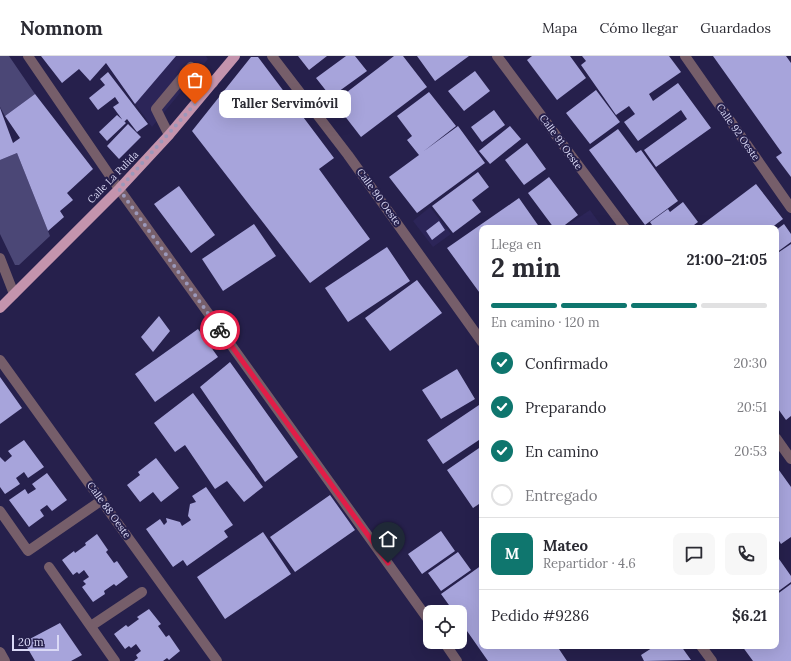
<!DOCTYPE html>
<html lang="es">
<meta charset="utf-8">
<style>
body{margin:0;font-family:Lora,serif;background:#f7f7f7;color:#2b2b33;height:100vh;display:flex;flex-direction:column;font-size:15px;white-space:nowrap}
*{box-sizing:border-box;margin:0}
p{font-size:13px;color:#7c7c81}
.icon{flex:none;width:22px;height:22px;fill:none;stroke:currentColor;stroke-width:2;stroke-linecap:round;stroke-linejoin:round}
.map{position:relative;flex:1;overflow:hidden}
.side{position:absolute;left:479px;top:169px;width:300px;height:424px;display:flex;flex-direction:column;background:#fff;border-radius:8px;box-shadow:0 4px 16px #0002}
.side>*{flex:none}
.tools{position:absolute;left:423px;top:549px;display:grid;gap:8px}
.tools a{display:grid;place-items:center;width:44px;height:44px;border-radius:8px;background:#fff;box-shadow:0 4px 16px #0002;font-size:20px}
.scale{position:absolute;left:12px;bottom:10px;width:47px;box-sizing:border-box;padding-left:4px;border:2px solid #dad9f6;border-top:0;font-size:11px;line-height:14px;white-space:nowrap;color:#dad9f6;-webkit-text-stroke:3px #26204c;paint-order:stroke}
.pin{position:absolute;display:grid;place-items:center;width:34px;height:34px;color:#fff;margin:-41px -17px;border-radius:50% 50% 50% 0;rotate:-45deg;box-shadow:0 0 4px #0007}
.pin .icon{rotate:45deg}
.courier{position:absolute;display:grid;place-items:center;width:40px;height:40px;margin:-20px;border:3px solid #e11d48;border-radius:50%;background:#fff;color:#222;box-shadow:0 1px 5px #0007}
.bubble{position:absolute;height:28px;border-radius:8px;background:#fff;box-shadow:0 4px 16px #0002;font-size:13px;font-weight:800;line-height:28px;text-align:center}
.headline em{font-style:normal;font-weight:800}
.headline div{display:flex;flex-direction:column-reverse}
.headline{display:flex;align-items:center;justify-content:space-between;height:68px;padding:0 12px}
h1{font-size:26px;font-weight:800;line-height:30px}
.bar{display:grid;grid-template-columns:repeat(4,1fr);gap:6px 4px;align-content:center;height:48px;padding:0 12px}
.bar i{height:5px;border-radius:3px;background:#e1e1e2}
.bar .current{background:#0f766e}
.bar p{grid-column:span 4}
.line{display:flex;align-items:center;gap:10px;padding:0 12px;border-top:1px solid #e1e1e2}
.line div{flex:1}
.round{display:grid;place-items:center;flex:none;width:42px;height:42px;border-radius:8px;background:#f7f7f7}
ol{padding:0 12px;list-style:none}
li{display:flex;align-items:center;gap:12px;height:44px}
li p{margin-inline-start:auto}
li .icon{padding:4px;border-radius:50%;background:#0f766e;color:#fff;stroke-width:4}
li:last-child{color:#7c7c81}
li i{width:22px;height:22px;border:2px solid #e1e1e2;border-radius:50%}
header{display:flex;align-items:center;gap:24px;box-sizing:border-box;height:56px;padding:0 20px;background:#fff;border-bottom:1px solid #e1e1e2}
header strong{font-size:19px}
nav{display:flex;gap:22px;margin-inline-start:auto;font-size:14px}
.map>svg:first-child{display:block}
</style>
<header>
<strong>Nomnom</strong>
<nav><a>Mapa</a><a>Cómo llegar</a><a>Guardados</a></nav>
</header>
<div class="map">
<svg width="791" height="605" viewBox="0 0 791 605">
<rect width="100%" height="100%" fill="#26204c"/>
<path fill="#2c2558" d="M 101,0 L 206,0 L 208,3 L 152,71 Z
M 430,151 L 451,178 L 433,191 L 413,165 Z
M 590,154 L 603,172 L 563,172 Z"/>
<path fill="#4b4776" d="M 0,0 L 9,0 L 35,38 L 5,60 L 0,51 Z
M 17,97 L 50,180 L 19,209 L 15,209 L 0,178 L 0,104 Z"/>
<path fill="#a7a4db" d="M 41,0 L 176,0 L 135,48 L 106,7 L 90,25 L 79,13 L 62,27 Z
M 298,0 L 327,0 L 309,14 Z
M 346,0 L 355,0 L 367,15 L 331,41 L 316,22 Z
M 394,0 L 403,0 L 427,31 L 361,81 L 334,46 Z
M 417,0 L 469,0 L 435,25 Z
M 532,0 L 570,0 L 586,22 L 557,44 L 527,4 Z
M 582,0 L 669,0 L 681,16 L 649,38 L 653,45 L 678,27 L 711,72 L 656,111 L 644,94 L 687,63 L 681,54 L 638,85 L 624,66 L 635,58 L 629,50 L 616,59 L 581,9 L 586,5 Z
M 713,0 L 786,0 L 791,7 L 791,121 L 776,101 L 782,97 Z
M 251,1 L 258,1 L 334,102 L 319,113 L 370,183 L 310,227 L 192,75 Z
M 475,15 L 490,35 L 464,55 L 448,35 Z
M 108,16 L 148,68 L 137,76 L 127,63 L 124,66 L 113,51 L 119,47 L 115,41 L 98,54 L 89,42 L 105,29 L 100,23 Z
M 596,34 L 620,66 L 590,88 L 566,57 Z
M 429,36 L 456,70 L 424,95 L 458,70 L 485,107 L 417,157 L 389,121 L 419,99 L 407,84 L 412,80 L 397,60 Z
M 35,38 L 93,113 L 67,137 L 73,144 L 60,155 L 64,161 L 48,175 L 17,97 L 0,104 L 0,52 L 13,87 L 20,82 L 5,60 Z
M 494,54 L 505,69 L 482,86 L 471,71 Z
M 117,59 L 126,67 L 107,85 L 99,76 Z
M 128,68 L 141,81 L 119,103 L 107,90 Z
M 510,70 L 521,83 L 490,108 L 479,95 Z
M 618,73 L 636,97 L 641,94 L 678,145 L 645,169 L 589,94 Z
M 527,87 L 546,113 L 524,129 L 505,104 Z
M 478,116 L 489,131 L 472,144 L 481,156 L 453,177 L 432,150 Z
M 549,121 L 578,159 L 561,172 L 554,172 L 528,137 Z
M 756,128 L 783,163 L 771,172 L 699,172 L 699,171 Z
M 179,130 L 215,179 L 191,197 L 154,148 Z
M 519,142 L 540,172 L 482,172 L 482,240 L 447,192 Z
M 683,146 L 698,166 L 690,172 L 654,172 L 650,166 L 668,153 L 670,156 Z
M 439,165 L 445,174 L 432,184 L 426,175 Z
M 254,168 L 276,200 L 223,235 L 202,203 Z
M 784,168 L 791,178 L 791,186 L 776,197 L 776,174 Z
M 791,188 L 791,360 L 786,364 L 776,350 L 776,198 Z
M 387,191 L 410,225 L 348,266 L 325,232 Z
M 417,224 L 442,257 L 390,295 L 365,262 Z
M 159,260 L 170,275 L 153,296 L 141,281 Z
M 198,273 L 218,301 L 155,346 L 135,318 Z
M 230,306 L 298,401 L 265,426 L 200,331 Z
M 457,313 L 475,343 L 441,363 L 422,334 Z
M 0,321 L 22,352 L 0,368 Z
M 193,337 L 263,431 L 244,446 L 227,425 L 215,433 L 185,389 L 175,396 L 154,367 Z
M 482,347 L 482,382 L 443,408 L 427,384 Z
M 24,384 L 44,411 L 28,422 L 24,416 L 16,422 L 20,428 L 5,438 L 0,431 L 0,401 L 5,406 L 12,400 L 8,395 Z
M 482,390 L 482,446 L 473,452 L 447,414 Z
M 156,402 L 179,432 L 161,446 L 153,436 L 140,446 L 127,429 L 140,419 L 138,416 Z
M 776,410 L 791,431 L 791,481 L 781,488 L 776,480 Z
M 47,417 L 67,444 L 52,455 L 47,449 L 40,454 L 44,460 L 29,471 L 9,444 L 25,433 L 28,438 L 36,433 L 32,428 Z
M 206,431 L 233,469 L 224,475 L 228,481 L 187,510 L 183,504 L 173,511 L 146,473 L 160,463 L 164,469 L 167,466 L 166,462 L 180,466 L 182,470 L 191,464 L 188,460 L 190,448 L 196,446 L 192,440 Z
M 330,439 L 355,474 L 295,516 L 270,481 Z
M 441,475 L 455,495 L 422,518 L 408,498 Z
M 263,476 L 291,518 L 225,563 L 197,521 Z
M 97,478 L 108,494 L 106,496 L 114,507 L 117,505 L 128,521 L 116,530 L 114,528 L 104,535 L 105,538 L 93,546 L 82,531 L 86,528 L 83,525 L 89,521 L 84,514 L 79,518 L 77,516 L 73,519 L 62,504 L 74,495 L 75,497 L 86,489 L 85,487 Z
M 458,496 L 471,514 L 441,535 L 428,517 Z
M 779,503 L 791,520 L 791,526 L 776,537 L 776,505 Z
M 482,509 L 482,590 L 557,590 L 567,605 L 488,605 L 460,565 L 460,556 L 454,556 L 441,538 Z
M 791,528 L 791,605 L 753,605 L 742,590 L 776,590 L 776,539 Z
M 149,553 L 161,568 L 158,570 L 166,581 L 169,579 L 180,595 L 169,604 L 167,602 L 163,605 L 134,605 L 138,602 L 136,599 L 141,595 L 136,588 L 131,592 L 129,590 L 125,593 L 114,578 L 126,569 L 128,571 L 139,563 L 137,561 Z
M 60,567 L 82,599 L 71,605 L 35,605 L 24,586 Z
M 655,590 L 681,590 L 691,604 L 644,605 L 641,599 Z"/>
<g fill="none" stroke-linecap="round" stroke-linejoin="round">
<path stroke="#765e6a" stroke-width="10" d="M 28,0 L 119,133 L 430,566
M 272,0 L 348,99 L 482,286
M 497,0 L 625,172
M 685,0 L 791,152
M 169,79 L 156,53 L 191,11 L 213,27
M 0,202 L 14,238
M 0,304 L 217,605
M 776,382 L 791,403
M 0,455 L 28,495 L 102,444
M 49,511 L 115,605
M 91,570 L 142,536
M 444,586 L 457,605
M 701,590 L 712,605
M 0,596 L 5,605"/>
<path stroke="#c494ad" stroke-width="10" d="M 0,252 L 119,133 L 169,79 L 235,0"/>
</g>
<g fill="none" stroke-linecap="round" stroke-linejoin="round">
<path stroke="#9b98ba" stroke-width="4" stroke-dasharray="0 7.2" d="M 195,48 L 119,133 L 220,274"/>
<path stroke="#e11d48" stroke-width="5" d="M 220,274 L 388,507"/>
</g>
<g text-anchor="middle" dominant-baseline="central" stroke-width="4" stroke-linejoin="round" paint-order="stroke">
<g font-size="10" fill="#dad9f6" stroke="#26204c">
<text transform="translate(738 76) rotate(55)">Calle 92 Oeste</text>
<text transform="translate(561 86) rotate(54)">Calle 91 Oeste</text>
<text transform="translate(113 121) rotate(-46)">Calle La Pulida</text>
<text transform="translate(379 141) rotate(54)">Calle 90 Oeste</text>
<text transform="translate(109 454) rotate(54)">Calle 88 Oeste</text>
</g>
</g>
</svg>
<div class="tools">
<a><svg class="icon" aria-label="locate" viewBox="0 0 24 24"><circle cx="12" cy="12" r="6"/><path d="M12 2v4M12 18v4M2 12h4M18 12h4"/></svg></a>
</div>
<div class="scale">20 m</div>
<div class="pin" style="left:195px;top:48px;background:#ea580c"><svg class="icon" aria-label="bag" viewBox="0 0 24 24"><path d="M5 8h14l-1 12H6zM9 8a3 3 0 0 1 6 0"/></svg></div>
<div class="pin" style="left:388px;top:507px;background:#1f2937"><svg class="icon" aria-label="home" viewBox="0 0 24 24"><path d="M3 11l9-7 9 7M6 9v11h12V9"/></svg></div>
<div class="courier" style="left:220px;top:274px"><svg class="icon" aria-label="bike" viewBox="0 0 24 24"><circle cx="6" cy="16" r="4"/><circle cx="18" cy="16" r="4"/><path d="M6 16l4-8h5l3 8M10 8l3 8H6M13 5h3"/></svg></div>
<div class="bubble" style="left:219px;top:34px;width:132px">Taller Servimóvil</div>
<section class="side">
<div class="headline"><div><h1>2 min</h1><p>Llega en</p></div><em>21:00–21:05</em></div>
<div class="bar"><i class="current"></i><i class="current"></i><i class="current"></i><i></i><p>En camino · 120 m</p></div>
<ol>
<li><svg class="icon" aria-label="check" viewBox="0 0 24 24"><path d="M5 12l5 5 9-10"/></svg>Confirmado<p>20:30</p></li>
<li><svg class="icon" aria-label="check" viewBox="0 0 24 24"><path d="M5 12l5 5 9-10"/></svg>Preparando<p>20:51</p></li>
<li><svg class="icon" aria-label="check" viewBox="0 0 24 24"><path d="M5 12l5 5 9-10"/></svg>En camino<p>20:53</p></li>
<li><i></i>Entregado</li>
</ol>
<div class="line" style="height:72px"><b class="round" style="background:#0f766e;color:#fff">M</b><div><b>Mateo</b><p>Repartidor · 4.6</p></div><a class="round"><svg class="icon" aria-label="chat" viewBox="0 0 24 24"><path d="M4 5h16v11H9l-5 4z"/></svg></a><a class="round"><svg class="icon" aria-label="phone" viewBox="0 0 24 24"><path d="M5 4h4l2 5-3 2q2 4 5 5l2-3 5 2v4C11 20 4 13 5 4z"/></svg></a></div>
<div class="line" style="height:52px"><div>Pedido #9286</div><b>$6.21</b></div>
</section>
</div>
